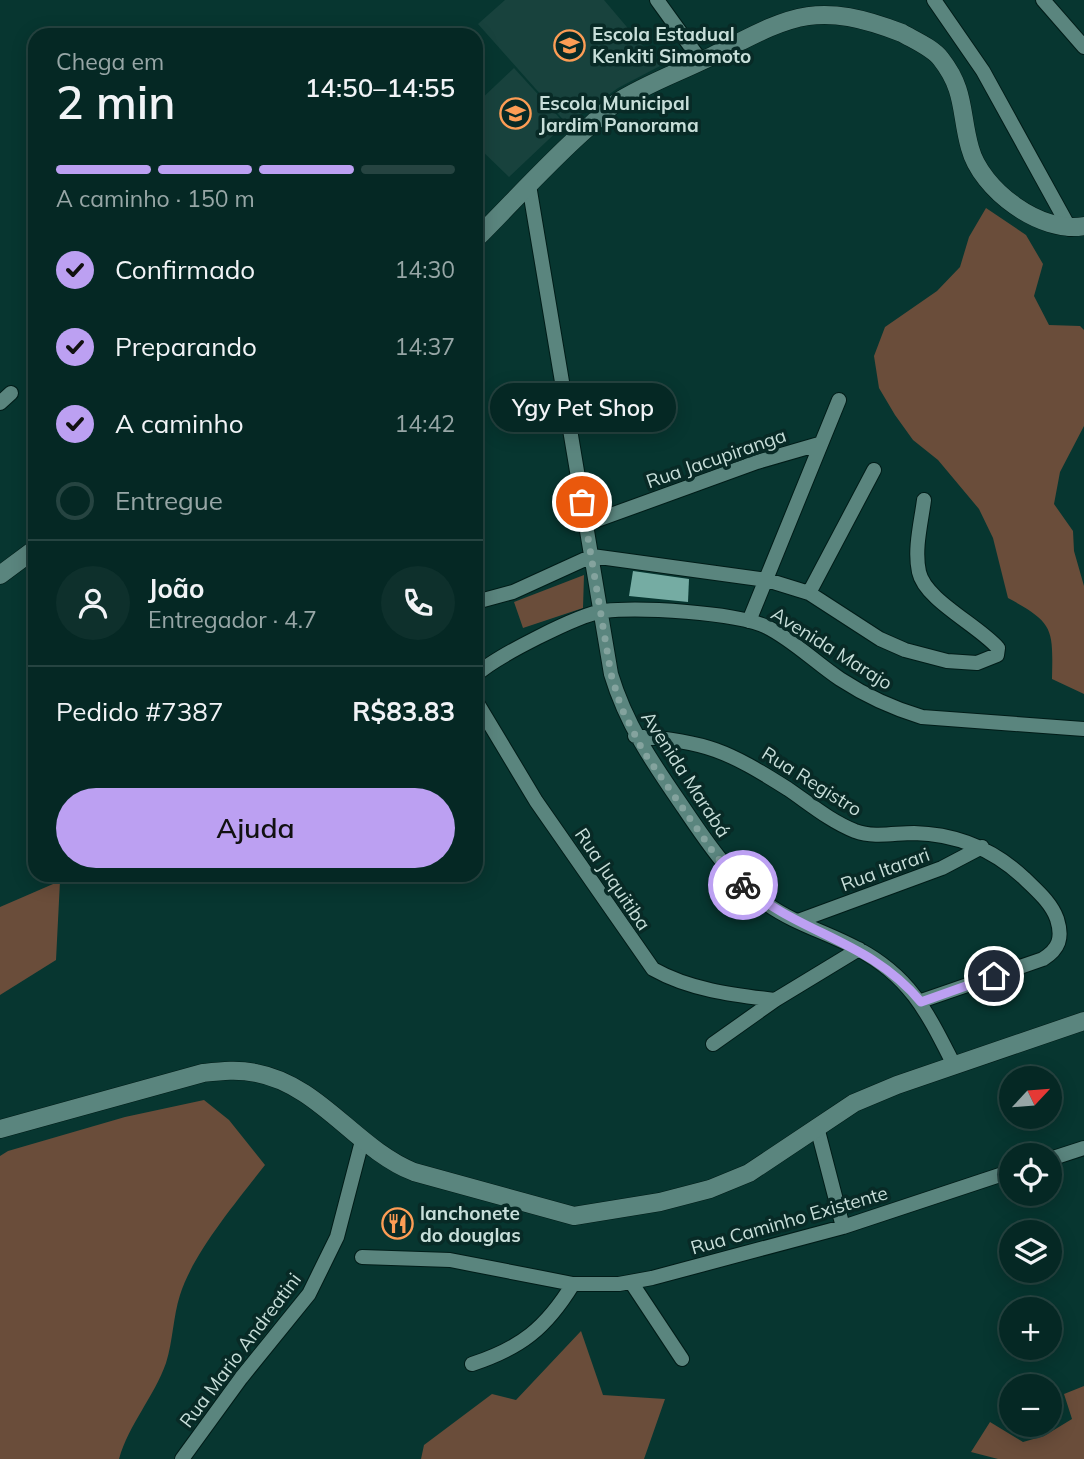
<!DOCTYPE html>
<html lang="pt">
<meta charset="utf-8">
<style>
body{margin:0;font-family:Mulish,sans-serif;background:#0e302c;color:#f1f3f6;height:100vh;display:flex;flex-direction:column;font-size:26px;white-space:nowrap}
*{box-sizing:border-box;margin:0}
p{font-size:23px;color:#97a6a6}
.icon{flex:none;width:38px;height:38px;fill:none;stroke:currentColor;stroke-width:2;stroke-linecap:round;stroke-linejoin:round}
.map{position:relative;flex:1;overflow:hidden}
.side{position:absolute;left:28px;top:28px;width:455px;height:854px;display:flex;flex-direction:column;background:#052824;border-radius:21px;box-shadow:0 4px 18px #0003,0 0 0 2px #264441}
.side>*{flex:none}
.needle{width:46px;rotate:64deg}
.tools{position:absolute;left:999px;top:1066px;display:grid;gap:14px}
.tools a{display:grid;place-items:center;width:63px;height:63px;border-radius:50%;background:#052824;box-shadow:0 4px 18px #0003,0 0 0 2px #264441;font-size:35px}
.pin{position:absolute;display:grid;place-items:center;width:60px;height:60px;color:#fff;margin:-30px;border:4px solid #fff;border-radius:50%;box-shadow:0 2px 7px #0007}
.courier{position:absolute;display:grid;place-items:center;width:70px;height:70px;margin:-35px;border:5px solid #bca0f2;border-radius:50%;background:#fff;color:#222;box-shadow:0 2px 9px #0007}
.bubble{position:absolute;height:49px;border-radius:24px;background:#052824;box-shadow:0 4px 18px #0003,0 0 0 2px #264441;font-size:23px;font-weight:600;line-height:49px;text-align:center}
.head em{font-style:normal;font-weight:600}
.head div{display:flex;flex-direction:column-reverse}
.head{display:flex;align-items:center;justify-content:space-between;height:119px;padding:0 28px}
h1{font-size:46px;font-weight:600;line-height:52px}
.bar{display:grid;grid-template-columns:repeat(4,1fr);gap:10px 7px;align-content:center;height:84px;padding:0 28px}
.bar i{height:9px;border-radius:5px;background:#264441}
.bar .active{background:#bca0f2}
.bar p{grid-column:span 4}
.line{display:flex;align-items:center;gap:18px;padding:0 28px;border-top:2px solid #264441}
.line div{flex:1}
.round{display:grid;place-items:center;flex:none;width:74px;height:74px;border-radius:37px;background:#0e302c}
ol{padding:0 28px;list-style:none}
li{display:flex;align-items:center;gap:21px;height:77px}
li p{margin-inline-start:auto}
li .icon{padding:7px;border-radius:50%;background:#bca0f2;color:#111;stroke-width:4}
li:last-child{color:#97a6a6}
li i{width:38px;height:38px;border:4px solid #264441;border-radius:50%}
.button{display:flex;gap:14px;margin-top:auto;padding:14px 28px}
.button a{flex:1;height:80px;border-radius:42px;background:#bca0f2;color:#111;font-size:28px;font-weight:600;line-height:80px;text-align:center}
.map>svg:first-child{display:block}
</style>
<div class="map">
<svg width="1084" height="1459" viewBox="0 0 1084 1459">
<rect width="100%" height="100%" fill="#073630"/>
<path fill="#18423d" d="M 505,0 L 604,0 L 660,66 L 618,88 L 567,124 L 478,24 Z
M 514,68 L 565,124 L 509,177 L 476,145 L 476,104 Z"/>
<path fill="#6a4d3a" d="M 986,208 L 1026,235 L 1043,264 L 1034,296 L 1049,325 L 1080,326 L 1084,330 L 1084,426 L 1060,472 L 1054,504 L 1073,531 L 1074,551 L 1084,586 L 1084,694 L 1052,679 C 1053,628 1054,623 1008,598 L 993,538 L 979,509 L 938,460 L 913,440 L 895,415 L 879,388 L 874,356 L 885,327 L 937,291 L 960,267 L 969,237 Z
M 584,575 L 583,608 L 523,628 L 514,602 Z
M 60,881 L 56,960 L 0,995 L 0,907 Z
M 204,1100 L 229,1120 L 265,1165 C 238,1200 193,1253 180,1295 C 173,1317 173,1341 166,1363 C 154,1397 129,1424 119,1459 L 0,1459 L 0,1156 L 8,1151 L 125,1117 Z
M 581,1331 L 603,1395 L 665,1399 L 644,1459 L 421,1459 L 424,1445 L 492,1394 L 516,1400 Z
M 1084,1386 L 1084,1459 L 998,1459 L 971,1452 L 990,1422 L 1023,1442 L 1044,1436 L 1072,1419 L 1064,1394 Z"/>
<path fill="#75aca3" d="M 633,571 L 689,579 L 688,602 L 629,596 Z"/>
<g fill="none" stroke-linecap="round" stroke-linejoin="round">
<defs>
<path id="minor" d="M 657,0 L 701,61
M 934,0 L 983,71 L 1070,229
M 1043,0 L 1084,47
M 529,185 L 611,674 C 626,724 652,762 681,804 C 706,841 730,878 767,904 C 795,924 829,933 858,949 C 911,977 928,1014 954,1065
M 0,403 L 11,393
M 586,524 L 757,462 L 819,444
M 809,593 L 874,470
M 476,602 L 513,592 L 592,556 L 767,580 L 809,593 L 880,639 L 905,650 L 947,661 L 977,663 L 997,655 L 998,648 C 978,625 925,600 919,572 C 914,549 921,523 924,500
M 749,621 L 839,400
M 476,675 C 495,657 579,614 604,611 C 639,607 735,612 767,627 C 793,640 816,663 840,679 C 866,696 892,708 922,717 L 1084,729
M 476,701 L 536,801 L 653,969 C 690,990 734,995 775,1000
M 635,736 C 706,741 728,751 788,789 C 810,804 830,821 855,831 C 874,838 895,833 914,833 C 957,834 993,849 1024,878 C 1036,890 1051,902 1057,919 C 1063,938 1059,949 1043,959 L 921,1001
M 798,921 L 942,868 L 982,847
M 713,1044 L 775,1000 L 859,949
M 817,1127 L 843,1227
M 1050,1159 L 1084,1148
M 362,1257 L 450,1260 L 573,1284 L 619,1284 L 652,1278 L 843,1227 L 1012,1171
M 631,1282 L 682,1359
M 472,1364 C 521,1348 546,1328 573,1284
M 182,1459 L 241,1378 L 309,1294 L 337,1237 L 362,1141"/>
<path id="tertiary" d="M 476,239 C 512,203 546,165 584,131 C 595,122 605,110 616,103 C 647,83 683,71 716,54 C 792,15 816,0 902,33 C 914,40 933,48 941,59 C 966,91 960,113 970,148 C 981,190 1041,234 1084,226
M 0,575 L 35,549
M 0,1129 L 203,1073 C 221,1071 238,1069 256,1073 C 320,1085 356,1149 414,1172 L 574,1216 L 660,1202 L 710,1189 L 749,1173 L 854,1103 L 897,1085 L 1084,1021"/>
</defs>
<use href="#minor" stroke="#001c18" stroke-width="16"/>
<use href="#tertiary" stroke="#001c18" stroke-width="19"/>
<use href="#minor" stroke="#5a857e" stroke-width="14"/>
<use href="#tertiary" stroke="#5a857e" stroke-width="18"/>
</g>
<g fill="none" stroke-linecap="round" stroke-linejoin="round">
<path stroke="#84a39e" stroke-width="7" stroke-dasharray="0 12.6" d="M 582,502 L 611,674 L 621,707 L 643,751 L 716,856 L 743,885"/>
<path stroke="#bca0f2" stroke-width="9" d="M 743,885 C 801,935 868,939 921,1002 L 994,976"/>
</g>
<defs>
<symbol id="school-ring" viewBox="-11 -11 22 22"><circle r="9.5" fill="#082a26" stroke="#fd9d55" stroke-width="1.5"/><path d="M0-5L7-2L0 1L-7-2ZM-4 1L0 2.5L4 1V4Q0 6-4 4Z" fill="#fd9d55"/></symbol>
<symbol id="restaurant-ring" viewBox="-11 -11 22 22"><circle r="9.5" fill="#082a26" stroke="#fd9d55" stroke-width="1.5"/><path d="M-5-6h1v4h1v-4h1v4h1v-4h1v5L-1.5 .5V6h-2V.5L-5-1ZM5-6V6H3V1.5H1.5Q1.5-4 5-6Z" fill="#fd9d55"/></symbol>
</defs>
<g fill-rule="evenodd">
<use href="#school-ring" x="552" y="28" width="35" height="35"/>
<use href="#school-ring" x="498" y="96" width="35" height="35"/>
<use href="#restaurant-ring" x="380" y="1206" width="35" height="35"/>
</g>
<g text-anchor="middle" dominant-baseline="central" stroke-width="7" stroke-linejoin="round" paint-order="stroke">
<g font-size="19" font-weight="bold" fill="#c7ded9" stroke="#082a26" text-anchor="start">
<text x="592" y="34">Escola Estadual<tspan x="592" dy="22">Kenkiti Simomoto</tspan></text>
<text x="539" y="103">Escola Municipal<tspan x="539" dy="22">Jardim Panorama</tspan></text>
<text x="420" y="1213">lanchonete<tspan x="420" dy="22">do douglas</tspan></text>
</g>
<g font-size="19" fill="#c7ded9" stroke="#082a26">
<text transform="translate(716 458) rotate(-19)">Rua Jacupiranga</text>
<text transform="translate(832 648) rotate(32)">Avenida Marajo</text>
<text transform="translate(686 774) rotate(57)">Avenida Marabá</text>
<text transform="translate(812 781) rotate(32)">Rua Registro</text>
<text transform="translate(885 869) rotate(-20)">Rua Itarari</text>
<text transform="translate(613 879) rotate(56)">Rua Juquitiba</text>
<text transform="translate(789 1220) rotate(-16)">Rua Caminho Existente</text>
<text transform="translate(240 1350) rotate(-53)">Rua Mario Andreatini</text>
</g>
</g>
</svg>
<div class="tools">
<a><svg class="needle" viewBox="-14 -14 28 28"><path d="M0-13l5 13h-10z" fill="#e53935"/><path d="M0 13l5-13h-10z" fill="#97a6a6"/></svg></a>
<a><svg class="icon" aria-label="locate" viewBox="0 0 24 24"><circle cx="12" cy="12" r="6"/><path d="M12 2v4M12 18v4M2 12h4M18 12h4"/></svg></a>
<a><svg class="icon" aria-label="layers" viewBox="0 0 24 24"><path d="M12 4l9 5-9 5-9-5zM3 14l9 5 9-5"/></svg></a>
<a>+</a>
<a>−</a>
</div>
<div class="pin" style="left:582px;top:502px;background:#ea580c"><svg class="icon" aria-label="bag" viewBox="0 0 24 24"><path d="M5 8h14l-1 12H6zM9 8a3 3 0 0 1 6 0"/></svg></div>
<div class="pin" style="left:994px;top:976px;background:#1f2937"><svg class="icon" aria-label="home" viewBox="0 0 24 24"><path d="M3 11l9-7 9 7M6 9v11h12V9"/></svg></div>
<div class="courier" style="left:743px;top:885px"><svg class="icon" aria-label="bike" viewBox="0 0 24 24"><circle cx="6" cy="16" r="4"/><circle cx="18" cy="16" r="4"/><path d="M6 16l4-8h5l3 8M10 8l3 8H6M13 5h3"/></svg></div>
<div class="bubble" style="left:490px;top:383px;width:186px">Ygy Pet Shop</div>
<section class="side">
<div class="head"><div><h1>2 min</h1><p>Chega em</p></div><em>14:50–14:55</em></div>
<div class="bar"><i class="active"></i><i class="active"></i><i class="active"></i><i></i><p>A caminho · 150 m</p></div>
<ol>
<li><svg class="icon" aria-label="check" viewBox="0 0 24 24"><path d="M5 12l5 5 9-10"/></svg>Confirmado<p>14:30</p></li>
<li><svg class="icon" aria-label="check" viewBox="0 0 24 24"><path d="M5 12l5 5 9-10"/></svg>Preparando<p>14:37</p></li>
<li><svg class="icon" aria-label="check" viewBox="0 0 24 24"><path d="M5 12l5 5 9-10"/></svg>A caminho<p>14:42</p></li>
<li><i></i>Entregue</li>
</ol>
<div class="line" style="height:126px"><a class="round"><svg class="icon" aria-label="person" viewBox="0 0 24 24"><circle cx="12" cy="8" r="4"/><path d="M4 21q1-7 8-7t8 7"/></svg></a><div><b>João</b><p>Entregador · 4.7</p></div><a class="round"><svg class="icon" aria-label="phone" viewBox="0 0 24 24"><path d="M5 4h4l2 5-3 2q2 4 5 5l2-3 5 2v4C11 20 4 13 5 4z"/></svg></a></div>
<div class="line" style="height:91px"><div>Pedido #7387</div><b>R$83.83</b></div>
<div class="button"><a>Ajuda</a></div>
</section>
</div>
